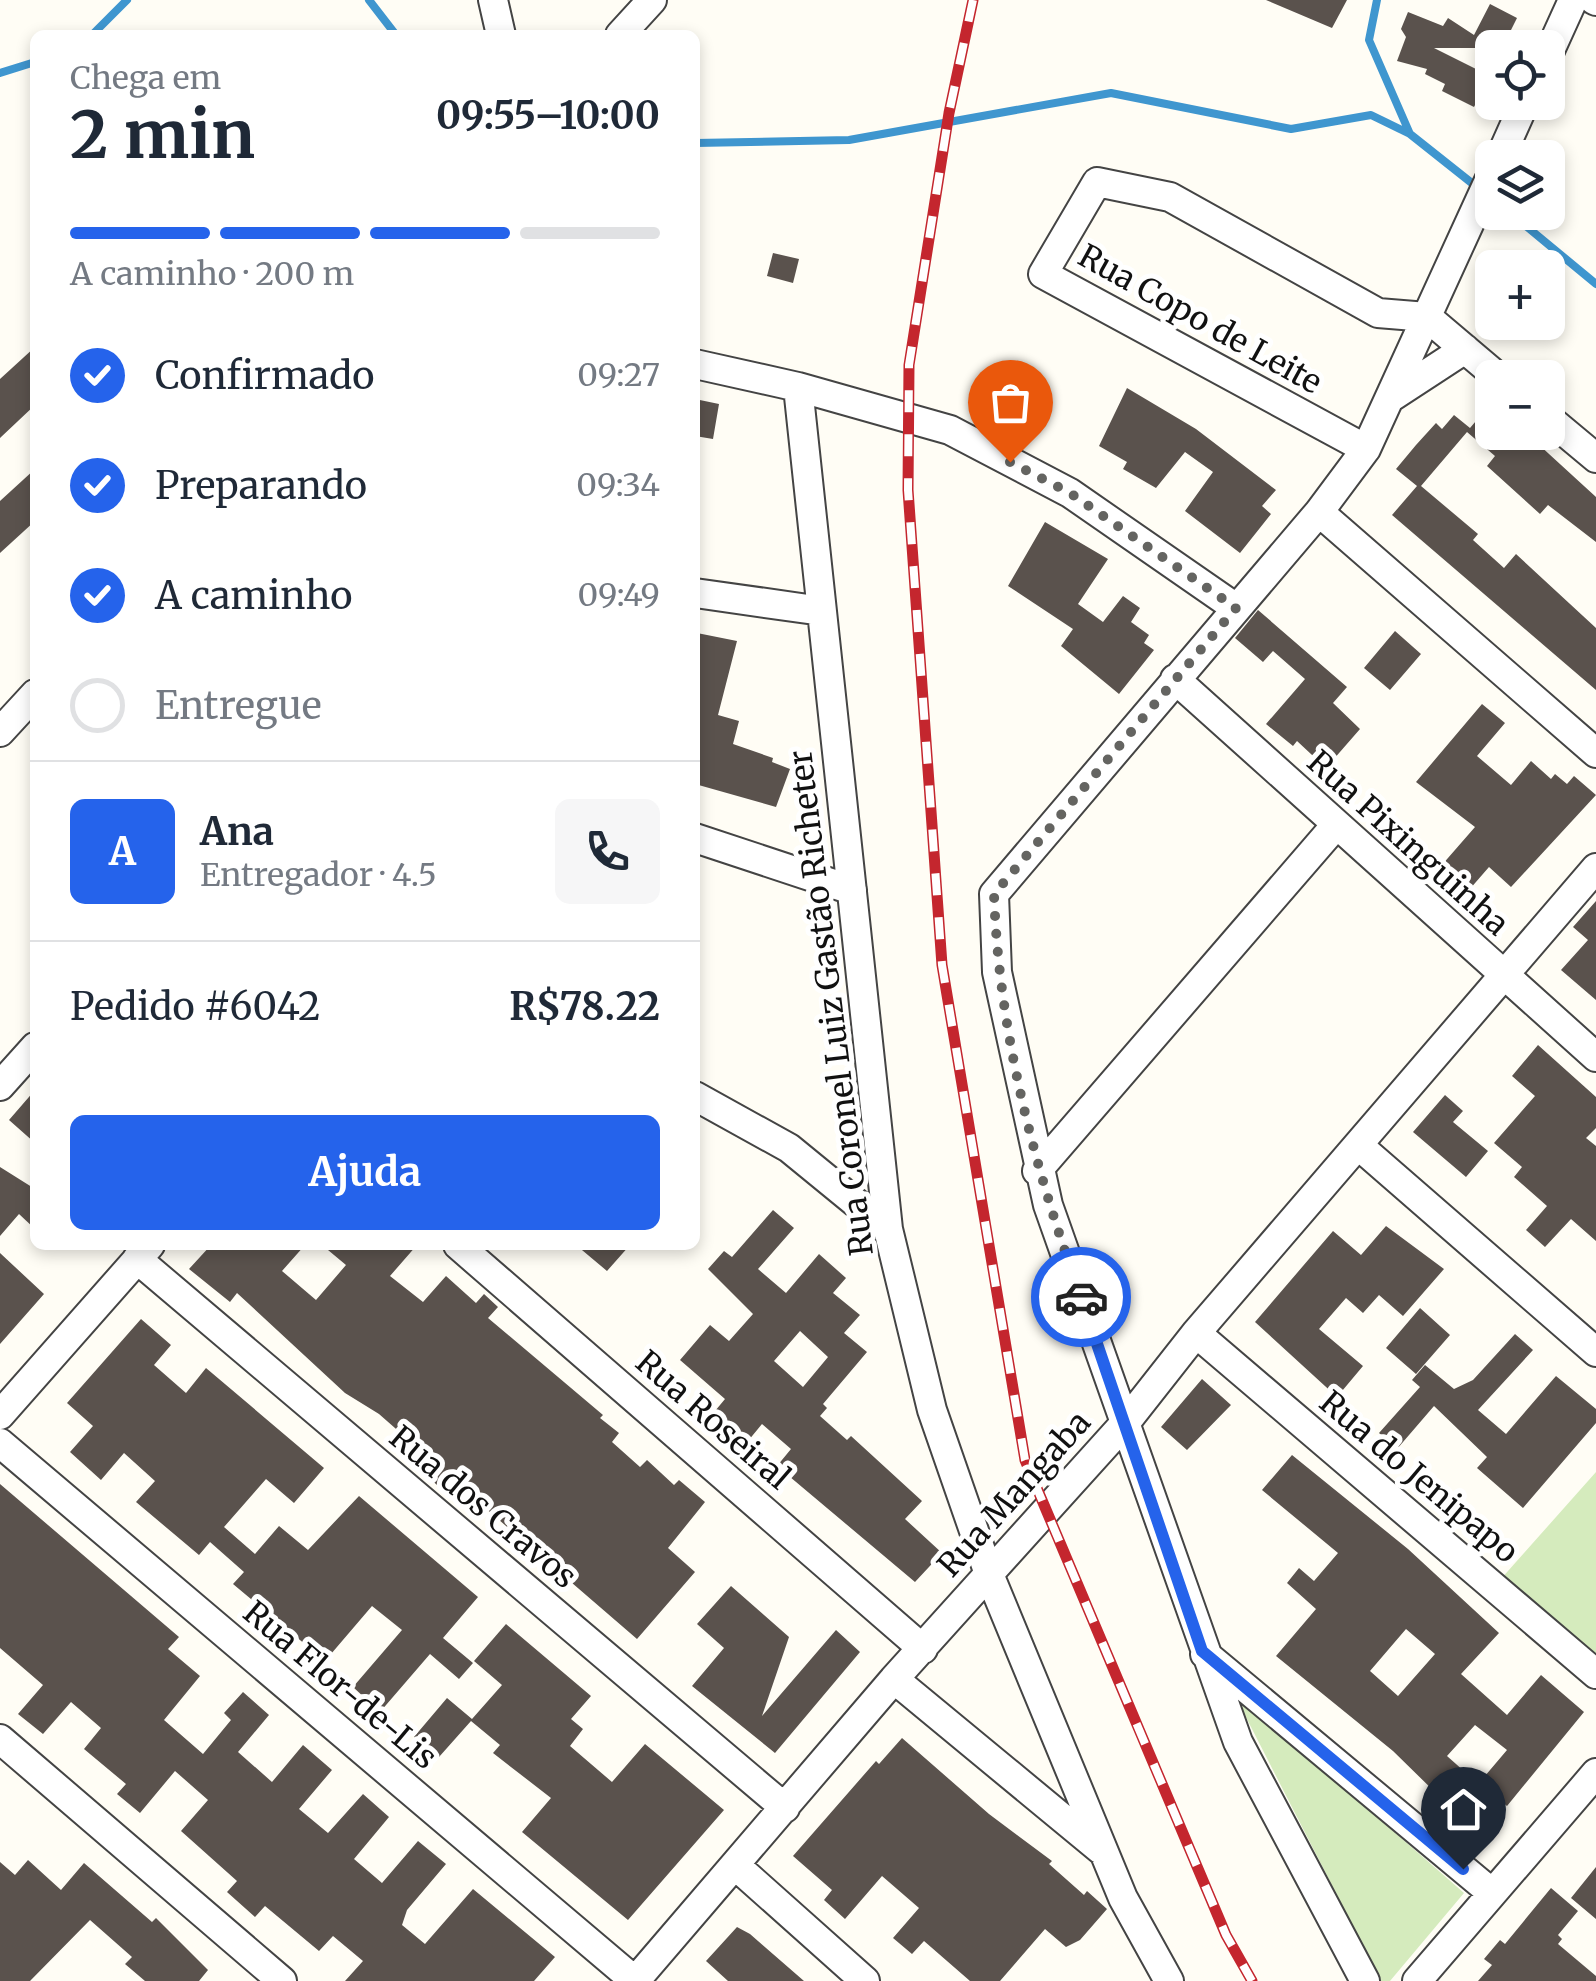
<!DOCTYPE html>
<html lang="pt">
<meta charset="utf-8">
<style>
body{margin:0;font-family:Merriweather,serif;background:#f6f6f7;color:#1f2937;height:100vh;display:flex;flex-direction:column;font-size:38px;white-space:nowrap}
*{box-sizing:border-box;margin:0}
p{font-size:32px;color:#747a83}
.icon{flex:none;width:55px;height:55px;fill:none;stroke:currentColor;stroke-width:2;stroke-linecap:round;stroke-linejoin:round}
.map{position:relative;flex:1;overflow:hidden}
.side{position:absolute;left:30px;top:30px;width:670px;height:1220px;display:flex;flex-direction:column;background:#fff;border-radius:15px;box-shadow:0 5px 15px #0003}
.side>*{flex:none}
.tools{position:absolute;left:1475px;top:30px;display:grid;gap:20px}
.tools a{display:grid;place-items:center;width:90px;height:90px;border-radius:15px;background:#fff;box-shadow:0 5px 15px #0003;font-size:50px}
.pin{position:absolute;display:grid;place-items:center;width:85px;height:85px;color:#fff;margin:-102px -42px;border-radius:50% 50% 50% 0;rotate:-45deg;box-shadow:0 0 10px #0007}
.pin .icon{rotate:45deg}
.courier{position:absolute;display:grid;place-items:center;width:100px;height:100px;margin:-50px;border:8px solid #2563eb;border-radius:50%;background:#fff;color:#222;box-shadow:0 2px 12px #0007}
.head em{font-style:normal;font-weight:700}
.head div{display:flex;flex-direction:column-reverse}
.head{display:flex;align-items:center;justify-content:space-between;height:170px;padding:0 40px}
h1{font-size:65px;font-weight:700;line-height:75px}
.bar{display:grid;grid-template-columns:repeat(4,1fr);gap:15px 10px;align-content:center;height:120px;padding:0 40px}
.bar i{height:12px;border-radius:8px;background:#e0e1e3}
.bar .on{background:#2563eb}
.bar p{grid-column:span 4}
.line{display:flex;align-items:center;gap:25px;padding:0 40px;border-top:2px solid #e0e1e3}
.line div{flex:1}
.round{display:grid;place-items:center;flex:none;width:105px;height:105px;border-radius:15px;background:#f6f6f7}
ol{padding:0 40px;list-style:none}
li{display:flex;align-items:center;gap:30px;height:110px}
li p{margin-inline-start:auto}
li .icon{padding:10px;border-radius:50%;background:#2563eb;color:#fff;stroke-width:4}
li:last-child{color:#747a83}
li i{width:55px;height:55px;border:5px solid #e0e1e3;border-radius:50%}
.cta{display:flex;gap:20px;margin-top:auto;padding:20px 40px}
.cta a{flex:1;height:115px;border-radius:15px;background:#2563eb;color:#fff;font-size:40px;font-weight:700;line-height:115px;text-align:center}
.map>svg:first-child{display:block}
</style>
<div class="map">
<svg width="1596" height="1981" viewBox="0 0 1596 1981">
<rect width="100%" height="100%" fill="#fffdf5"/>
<path fill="#d5ebbd" d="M 1596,1472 L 1596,1662 L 1500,1580 Z
M 1232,1690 L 1464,1893 L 1390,1981 L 1381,1981 Z"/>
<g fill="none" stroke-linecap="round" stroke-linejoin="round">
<path stroke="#3f96cf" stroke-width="8" d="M 369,0 L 396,35
M 1377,0 L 1369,40 L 1410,134
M 92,35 L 127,0
M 0,73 L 35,62
M 695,143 L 849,140 L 1111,93 L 1291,129 L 1371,115 L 1410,134 L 1473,184
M 1509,212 L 1596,284"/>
</g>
<path fill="#5a524d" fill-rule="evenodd" d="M 1266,0 L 1347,0 L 1332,28 Z
M 1490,4 L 1517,18 L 1502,48 L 1434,48 L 1490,76 L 1474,107 L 1442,91 L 1445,84 L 1425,74 L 1427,69 L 1397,61 L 1406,37 L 1401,29 L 1408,12 L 1443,26 L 1448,18 L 1474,35 Z
M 773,253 L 799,259 L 793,283 L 767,276 Z
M 35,347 L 35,405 L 0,438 L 0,379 Z
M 1127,388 L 1196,429 L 1276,490 L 1262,506 L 1271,514 L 1240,553 L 1185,511 L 1213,472 L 1185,452 L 1156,488 L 1123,469 L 1127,462 L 1099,446 Z
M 695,399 L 719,404 L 713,439 L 695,436 Z
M 1492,402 L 1492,432 L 1525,432 L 1596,497 L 1596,542 L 1548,505 L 1540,514 L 1487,466 L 1495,456 L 1467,432 L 1421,486 L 1478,534 L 1473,540 L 1504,568 L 1516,554 L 1596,628 L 1596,690 L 1392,515 L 1417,486 L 1396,469 L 1416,445 L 1436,423 L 1442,429 L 1454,415 L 1470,428 Z
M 35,469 L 35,521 L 0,553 L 0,501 Z
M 1045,522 L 1108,559 L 1078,604 L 1103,622 L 1123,596 L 1140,608 L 1131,622 L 1149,635 L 1144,643 L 1154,650 L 1119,694 L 1061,646 L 1073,629 L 1008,586 Z
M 1258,610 L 1347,687 L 1333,703 L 1360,729 L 1326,768 L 1297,741 L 1293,746 L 1266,724 L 1305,679 L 1273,651 L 1263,662 L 1235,638 Z
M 1395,631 L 1421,654 L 1390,690 L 1364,668 Z
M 697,633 L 737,641 L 718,715 L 739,721 L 733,744 L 773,758 L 772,762 L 790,769 L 776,807 L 695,784 Z
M 1482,704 L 1505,723 L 1477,756 L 1511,785 L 1531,761 L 1551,779 L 1555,774 L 1567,784 L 1574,776 L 1596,795 L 1511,887 L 1489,867 L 1469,890 L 1441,866 L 1475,827 L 1416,782 Z
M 1596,901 L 1596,1000 L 1561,970 L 1588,940 L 1573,927 Z
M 1538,1045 L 1596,1097 L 1596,1128 L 1586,1138 L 1596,1146 L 1596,1241 L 1571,1219 L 1545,1247 L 1526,1230 L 1547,1206 L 1514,1177 L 1522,1167 L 1494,1143 L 1535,1096 L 1512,1076 Z
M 35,1090 L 35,1143 L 9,1120 Z
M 1445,1095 L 1463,1111 L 1453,1122 L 1488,1151 L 1466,1177 L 1413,1132 Z
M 0,1167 L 35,1189 L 35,1229 L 19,1214 L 0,1236 Z
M 773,1210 L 794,1228 L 758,1269 L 786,1293 L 819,1254 L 846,1278 L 833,1293 L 860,1315 L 844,1333 L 867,1352 L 823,1404 L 827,1408 L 820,1416 L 847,1440 L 851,1436 L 922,1501 L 905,1519 L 942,1553 L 915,1582 L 777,1466 L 791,1449 L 762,1424 L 748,1441 L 715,1411 L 725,1399 L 680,1360 L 710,1325 L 729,1341 L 753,1314 L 708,1269 L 724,1251 L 732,1257 ZM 800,1331 L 828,1357 L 803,1387 L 774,1361 Z
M 1386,1226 L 1444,1269 L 1403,1316 L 1379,1295 L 1363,1313 L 1346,1298 L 1319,1329 L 1363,1366 L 1337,1397 L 1255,1322 L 1333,1231 L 1361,1255 Z
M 211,1245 L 305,1245 L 282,1271 L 316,1300 L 346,1265 L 322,1245 L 417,1245 L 390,1276 L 423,1302 L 446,1276 L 476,1303 L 484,1294 L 498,1307 L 488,1318 L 603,1415 L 600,1418 L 619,1433 L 612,1442 L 640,1467 L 647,1460 L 674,1485 L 679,1480 L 705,1502 L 668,1548 L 695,1572 L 637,1639 L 469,1494 L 459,1505 L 426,1475 L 436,1464 L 379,1414 L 345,1393 L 237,1293 L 230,1302 L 189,1269 Z
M 576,1245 L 630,1245 L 607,1271 Z
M 0,1253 L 44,1294 L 0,1344 Z
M 1420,1308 L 1450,1335 L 1416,1374 L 1386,1348 Z
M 141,1319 L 171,1345 L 154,1365 L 186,1393 L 206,1368 L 324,1468 L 294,1503 L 266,1479 L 224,1527 L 255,1554 L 279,1526 L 308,1550 L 359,1496 L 478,1597 L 443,1638 L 473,1663 L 459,1679 L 430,1654 L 380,1712 L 353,1687 L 402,1630 L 372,1606 L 325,1661 L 233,1584 L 244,1572 L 210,1542 L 199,1555 L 136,1502 L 155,1481 L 124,1453 L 101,1480 L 70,1452 L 93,1426 L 67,1403 Z
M 1515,1334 L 1533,1350 L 1478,1410 L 1506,1434 L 1556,1376 L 1596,1409 L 1596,1423 L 1523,1508 L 1477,1468 L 1487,1457 L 1434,1406 L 1397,1449 L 1379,1433 L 1420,1387 L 1412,1380 L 1425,1365 L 1454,1389 L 1473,1380 Z
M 1202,1379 L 1231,1405 L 1187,1450 L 1161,1427 Z
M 1292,1455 L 1408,1549 L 1499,1633 L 1461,1674 L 1507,1715 L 1541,1675 L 1584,1712 L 1507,1806 L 1479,1783 L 1507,1750 L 1475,1725 L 1447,1756 L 1465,1772 L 1441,1798 L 1393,1751 L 1276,1656 L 1316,1609 L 1287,1583 L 1299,1568 L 1314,1581 L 1338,1553 L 1262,1490 ZM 1406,1629 L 1435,1654 L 1398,1696 L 1370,1671 Z
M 0,1484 L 179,1637 L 168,1649 L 200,1676 L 164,1720 L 203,1754 L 231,1720 L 224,1713 L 243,1692 L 269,1715 L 238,1752 L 272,1782 L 303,1745 L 332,1770 L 299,1809 L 328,1833 L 363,1794 L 389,1817 L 354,1859 L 382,1883 L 418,1841 L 446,1864 L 407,1910 L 402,1925 L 425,1944 L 473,1889 L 555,1957 L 534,1981 L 345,1981 L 363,1961 L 333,1936 L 319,1951 L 265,1906 L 255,1917 L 227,1892 L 237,1881 L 181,1831 L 208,1800 L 175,1771 L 140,1813 L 117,1794 L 126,1784 L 84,1749 L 101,1728 L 71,1702 L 43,1734 L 18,1714 L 43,1685 L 0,1648 Z
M 731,1586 L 789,1637 L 762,1716 L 836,1630 L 860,1652 L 775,1753 L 692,1686 L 724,1648 L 697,1624 Z
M 506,1624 L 591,1696 L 571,1719 L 583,1729 L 570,1746 L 612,1782 L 645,1744 L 724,1810 L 628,1920 L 522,1832 L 551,1798 L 493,1753 L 500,1745 L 471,1721 L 439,1757 L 414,1737 L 447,1698 L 472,1719 L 502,1685 L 474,1661 Z
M 902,1738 L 989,1814 L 1052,1861 L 1049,1864 L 1084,1895 L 1087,1891 L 1107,1909 L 1080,1940 L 1066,1947 L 1045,1929 L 1000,1981 L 970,1981 L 924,1941 L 912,1954 L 893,1938 L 919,1908 L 882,1876 L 845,1919 L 824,1900 L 832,1890 L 793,1856 L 876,1761 L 879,1764 Z
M 28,1860 L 61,1890 L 84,1863 L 152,1922 L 156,1918 L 208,1970 L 199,1981 L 145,1981 L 125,1964 L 132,1957 L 90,1920 L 30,1981 L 0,1981 L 0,1862 L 15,1875 Z
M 1596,1867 L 1596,1919 L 1571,1898 Z
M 1551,1888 L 1578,1911 L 1558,1935 L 1562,1939 L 1558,1944 L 1596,1976 L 1596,1981 L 1478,1981 L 1492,1965 L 1484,1959 L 1500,1940 L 1505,1944 Z
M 737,1927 L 750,1934 L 804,1981 L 728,1981 L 706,1961 Z"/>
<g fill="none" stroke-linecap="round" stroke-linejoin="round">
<defs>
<path id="minor" d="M 493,0 L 501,35
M 1594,0 L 1596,1
M 620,35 L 652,0
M 1548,55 L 1573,0
M 1500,158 L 1525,102
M 1427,317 L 1499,378
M 695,364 L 798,387 L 950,430 L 1070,493 L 1236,608
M 798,387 L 888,1229 L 932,1410 L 989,1574 L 1123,1898 L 1169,1981
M 1390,398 L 1465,349
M 1548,418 L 1596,458
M 1366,449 L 1043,274 L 1097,182 L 1170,197 L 1378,313 L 1427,317
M 1319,512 L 1596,753
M 695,593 L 822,611
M 1175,679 L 1596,1057
M 0,732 L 35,694
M 695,838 L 852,890
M 0,1086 L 35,1047
M 695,1096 L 789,1148 L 888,1229
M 1358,1145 L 1596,1352
M 1037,1171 L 1336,825
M 458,1245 L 923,1649
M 137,1259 L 785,1808
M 1196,1333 L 1596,1674
M 0,1415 L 150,1245
M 0,1443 L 635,1981 L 894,1679 L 1126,1422 L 1196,1333 L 1596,868
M 1205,1654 L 1492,1893
M 894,1679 L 1101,1850
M 0,1739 L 282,1981
M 735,1865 L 865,1981
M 1365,1981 L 1238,1742 L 1048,1205 L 997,972 L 994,894 L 1319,512 L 1366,449 L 1492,174
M 1417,1981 L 1596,1773"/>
</defs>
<use href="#minor" stroke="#444" stroke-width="32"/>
<use href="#minor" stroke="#fff" stroke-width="28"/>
<defs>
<path id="rail" d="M 973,0 L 949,113 L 909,365 L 908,490 L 942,965 L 1025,1460 L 1226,1935 L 1252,1981"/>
</defs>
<use href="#rail" stroke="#c4262e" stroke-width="11"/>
<use href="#rail" stroke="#fff" stroke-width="8" stroke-dasharray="22" stroke-linecap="butt"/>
</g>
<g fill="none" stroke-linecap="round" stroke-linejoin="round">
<path stroke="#646461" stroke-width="10" stroke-dasharray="0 18" d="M 1010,462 L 1070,493 L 1236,608 L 994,894 C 999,1033 1034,1167 1081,1297"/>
<path stroke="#2563eb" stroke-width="12" d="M 1081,1297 L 1202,1651 L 1463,1869"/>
</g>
<g text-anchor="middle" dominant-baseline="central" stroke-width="10" stroke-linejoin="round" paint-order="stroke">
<g font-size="32" fill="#111" stroke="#fff">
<text transform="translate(1200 319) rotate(29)">Rua Copo de Leite</text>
<text transform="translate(1408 843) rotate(42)">Rua Pixinguinha</text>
<text transform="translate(831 1003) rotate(-97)">Rua Coronel Luiz Gastão Richeter</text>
<text transform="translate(713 1420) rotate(41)">Rua Roseiral</text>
<text transform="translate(1419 1477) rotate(40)">Rua do Jenipapo</text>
<text transform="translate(1014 1494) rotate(-48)">Rua Mangaba</text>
<text transform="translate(483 1507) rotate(40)">Rua dos Cravos</text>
<text transform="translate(340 1685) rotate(40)">Rua Flor-de-Lis</text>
</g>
</g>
</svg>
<div class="tools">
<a><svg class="icon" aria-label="locate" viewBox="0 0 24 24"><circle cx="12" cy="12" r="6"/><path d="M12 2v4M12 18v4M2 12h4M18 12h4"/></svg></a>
<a><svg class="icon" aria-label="layers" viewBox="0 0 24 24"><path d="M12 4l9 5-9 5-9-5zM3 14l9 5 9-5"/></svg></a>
<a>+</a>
<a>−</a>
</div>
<div class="pin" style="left:1010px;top:462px;background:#ea580c"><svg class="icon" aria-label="bag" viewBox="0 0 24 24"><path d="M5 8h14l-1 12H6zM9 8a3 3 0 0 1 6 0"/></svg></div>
<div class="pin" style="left:1463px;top:1869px;background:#1f2937"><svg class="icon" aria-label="home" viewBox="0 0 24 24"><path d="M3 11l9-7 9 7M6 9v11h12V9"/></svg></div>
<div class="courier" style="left:1081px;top:1297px"><svg class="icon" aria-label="car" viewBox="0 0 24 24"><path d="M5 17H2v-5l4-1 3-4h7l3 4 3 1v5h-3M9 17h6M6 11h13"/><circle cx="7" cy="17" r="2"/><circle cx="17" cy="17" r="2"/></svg></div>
<section class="side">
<div class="head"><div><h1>2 min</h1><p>Chega em</p></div><em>09:55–10:00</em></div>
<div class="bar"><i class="on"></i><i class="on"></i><i class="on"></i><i></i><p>A caminho · 200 m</p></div>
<ol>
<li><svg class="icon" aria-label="check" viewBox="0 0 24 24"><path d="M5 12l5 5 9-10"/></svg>Confirmado<p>09:27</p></li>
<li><svg class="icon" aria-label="check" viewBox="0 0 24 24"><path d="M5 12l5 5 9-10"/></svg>Preparando<p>09:34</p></li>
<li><svg class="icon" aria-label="check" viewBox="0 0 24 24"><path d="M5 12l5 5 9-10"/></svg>A caminho<p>09:49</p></li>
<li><i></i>Entregue</li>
</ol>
<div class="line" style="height:180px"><b class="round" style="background:#2563eb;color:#fff">A</b><div><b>Ana</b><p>Entregador · 4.5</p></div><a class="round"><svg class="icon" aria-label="phone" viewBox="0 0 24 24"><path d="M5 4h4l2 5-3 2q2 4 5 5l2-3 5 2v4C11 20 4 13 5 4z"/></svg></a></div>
<div class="line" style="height:130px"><div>Pedido #6042</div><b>R$78.22</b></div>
<div class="cta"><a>Ajuda</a></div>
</section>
</div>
